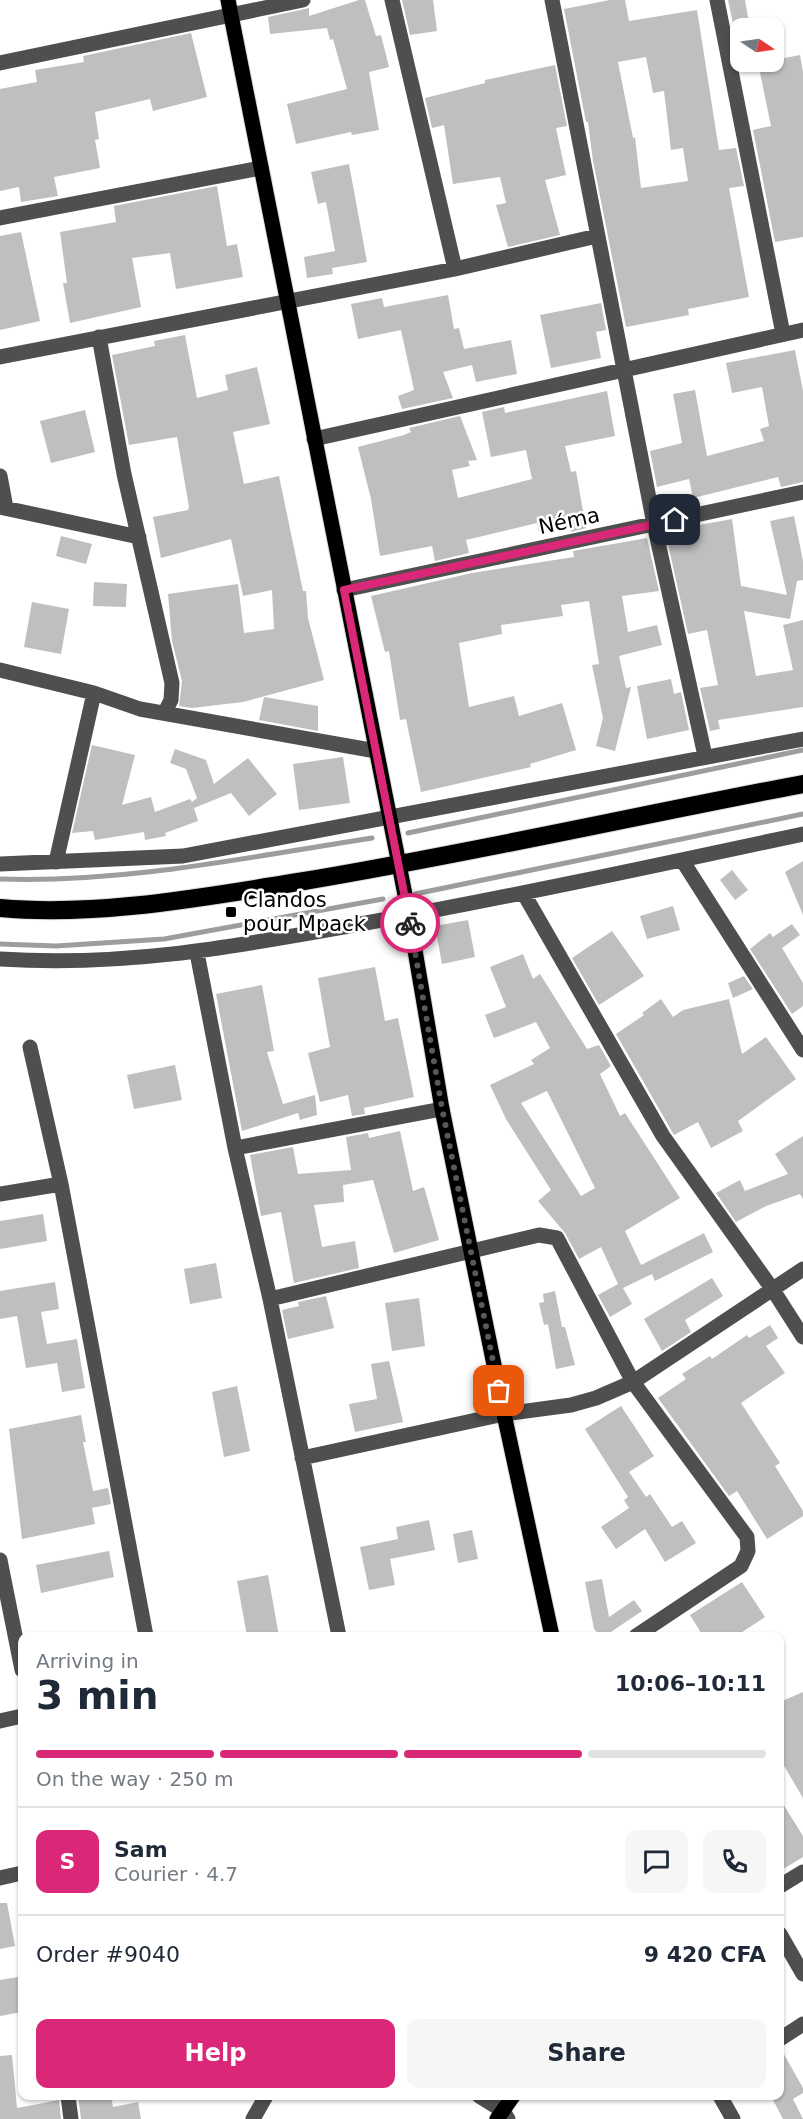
<!DOCTYPE html>
<meta charset="utf-8">
<style>
body{margin:0;font-family:"DejaVu Sans",sans-serif;background:#f6f6f7;color:#1f2937;height:100vh;display:flex;flex-direction:column;font-size:22px;white-space:nowrap}
*{box-sizing:border-box;margin:0}
p{font-size:20px;color:#747a83}
.icon{flex:none;width:33px;height:33px;fill:none;stroke:currentColor;stroke-width:2;stroke-linecap:round;stroke-linejoin:round}
.map{position:relative;flex:1;overflow:hidden}
.side{position:absolute;left:18px;top:1632px;width:766px;height:468px;display:flex;flex-direction:column;background:#fff;border-radius:12px;box-shadow:0 2px 4px #0004}
.side>*{flex:none}
.needle{width:39px;rotate:103deg}
.buttons{position:absolute;left:730px;top:18px;display:grid;gap:12px}
.buttons a{display:grid;place-items:center;width:54px;height:54px;border-radius:12px;background:#fff;box-shadow:0 2px 4px #0004;font-size:30px}
.pin{position:absolute;display:grid;place-items:center;width:51px;height:51px;color:#fff;margin:-26px;border-radius:12px;box-shadow:0 3px 9px #0006}
.courier{position:absolute;display:grid;place-items:center;width:60px;height:60px;margin:-30px;border:4px solid #db2777;border-radius:50%;background:#fff;color:#222;box-shadow:0 2px 8px #0007}
.headline em{font-style:normal;font-weight:800}
.headline div{display:flex;flex-direction:column-reverse}
.headline{display:flex;align-items:center;justify-content:space-between;height:102px;padding:0 18px}
h1{font-size:39px;font-weight:800;line-height:45px}
.bar{display:grid;grid-template-columns:repeat(4,1fr);gap:9px 6px;align-content:center;height:72px;padding:0 18px}
.bar i{height:8px;border-radius:4px;background:#e0e1e3}
.bar .active{background:#db2777}
.bar p{grid-column:span 4}
.line{display:flex;align-items:center;gap:15px;padding:0 18px;border-top:2px solid #e0e1e3}
.line div{flex:1}
.round{display:grid;place-items:center;flex:none;width:63px;height:63px;border-radius:12px;background:#f6f6f7}
.action{display:flex;gap:12px;margin-top:auto;padding:12px 18px}
.action a{flex:1;height:69px;border-radius:12px;background:#db2777;color:#fff;font-size:24px;font-weight:800;line-height:69px;text-align:center}
.action a+a{background:#f6f6f7;color:#1f2937}
.map>svg:first-child{display:block}
</style>
<div class="map">
<svg width="803" height="2119" viewBox="0 0 803 2119">
<rect width="100%" height="100%" fill="#fff"/>
<g fill="none" stroke-linecap="round" stroke-linejoin="round">
<path stroke="#9d9d9d" stroke-width="5" d="M 408,833 L 803,750
M 0,879 C 125,883 249,857 372,838
M 415,894 L 803,814
M 0,944 L 56,946 L 164,939 L 383,899"/>
</g>
<path fill="#bfbfbf" fill-rule="evenodd" d="M 359,0 L 365,0 L 376,36 L 381,35 L 389,67 L 369,72 L 379,130 L 352,135 L 351,132 L 296,144 L 287,104 L 347,89 L 333,39 L 330,40 L 327,28 L 270,34 L 268,17 L 309,8 L 309,16 Z
M 402,0 L 433,0 L 437,31 L 410,35 Z
M 610,0 L 625,0 L 629,21 L 697,10 L 719,150 L 736,148 L 744,186 L 729,188 L 749,297 L 688,309 L 689,315 L 626,327 L 593,161 L 588,122 L 586,122 L 564,9 ZM 646,57 L 653,93 L 664,91 L 671,150 L 683,148 L 688,181 L 641,188 L 635,137 L 633,138 L 618,62 Z
M 728,0 L 745,0 L 750,28 L 734,28 Z
M 191,33 L 207,97 L 153,111 L 150,99 L 95,112 L 99,139 L 95,140 L 100,168 L 54,177 L 58,196 L 21,202 L 19,187 L 0,191 L 0,89 L 37,82 L 35,70 L 84,62 L 83,56 Z
M 800,55 L 803,72 L 803,237 L 775,242 L 753,130 L 771,126 L 758,63 Z
M 555,65 L 567,126 L 556,128 L 566,175 L 545,180 L 560,235 L 508,247 L 496,205 L 506,203 L 500,177 L 453,184 L 444,125 L 432,128 L 425,98 L 485,83 L 485,80 Z
M 349,164 L 367,262 L 332,268 L 333,274 L 307,278 L 304,257 L 335,251 L 326,202 L 318,204 L 311,172 Z
M 217,186 L 227,246 L 237,244 L 243,277 L 176,289 L 170,253 L 132,258 L 141,307 L 70,323 L 63,283 L 67,283 L 60,232 L 116,222 L 114,206 Z
M 21,232 L 40,321 L 0,330 L 0,236 Z
M 448,295 L 454,329 L 459,328 L 464,349 L 511,340 L 517,374 L 476,382 L 472,365 L 443,372 L 453,398 L 402,409 L 398,396 L 414,390 L 401,330 L 358,339 L 351,304 L 382,298 L 384,307 Z
M 601,303 L 606,330 L 596,332 L 601,358 L 551,368 L 540,315 Z
M 185,335 L 197,398 L 228,390 L 225,375 L 257,367 L 270,424 L 233,432 L 244,484 L 279,476 L 303,591 L 306,591 L 308,618 L 324,680 L 243,702 L 192,708 L 179,706 L 182,681 L 172,641 L 168,594 L 238,584 L 244,633 L 274,629 L 272,590 L 243,596 L 231,539 L 161,558 L 153,517 L 188,510 L 189,507 L 177,437 L 129,445 L 112,355 L 155,346 L 154,341 Z
M 795,350 L 803,391 L 803,482 L 781,487 L 778,477 L 693,498 L 689,479 L 657,487 L 650,451 L 682,443 L 673,394 L 695,390 L 707,456 L 764,441 L 760,429 L 769,426 L 762,387 L 732,393 L 726,363 Z
M 607,391 L 615,436 L 565,446 L 571,472 L 576,471 L 586,528 L 571,532 L 570,526 L 539,532 L 537,523 L 466,540 L 469,553 L 435,561 L 432,546 L 380,556 L 371,499 L 358,447 L 404,435 L 411,432 L 409,428 L 460,416 L 477,460 L 468,461 L 470,466 L 452,470 L 458,498 L 532,479 L 526,450 L 491,457 L 482,412 L 504,407 L 505,413 Z
M 85,410 L 95,452 L 51,463 L 40,421 Z
M 794,516 L 803,561 L 803,580 L 797,581 L 790,619 L 744,611 L 756,676 L 793,670 L 783,625 L 803,620 L 803,707 L 718,720 L 720,729 L 710,731 L 700,688 L 718,685 L 707,630 L 688,634 L 666,535 L 672,534 L 672,530 L 732,519 L 741,586 L 787,595 L 770,521 Z
M 61,536 L 92,544 L 86,564 L 56,556 Z
M 647,538 L 659,591 L 622,596 L 628,632 L 657,625 L 662,645 L 619,656 L 626,688 L 631,687 L 615,751 L 596,746 L 603,718 L 592,665 L 599,664 L 589,601 L 561,605 L 563,616 L 501,625 L 502,634 L 459,643 L 469,707 L 514,696 L 519,716 L 562,703 L 576,750 L 530,764 L 531,767 L 421,792 L 406,719 L 400,720 L 389,651 L 385,652 L 371,596 L 472,573 L 574,557 L 573,551 Z
M 94,582 L 127,584 L 126,607 L 93,606 Z
M 32,602 L 69,609 L 61,654 L 24,647 Z
M 671,679 L 674,694 L 681,692 L 689,730 L 647,739 L 637,686 Z
M 264,697 L 318,706 L 318,731 L 259,720 Z
M 92,745 L 135,755 L 122,805 L 151,797 L 155,812 L 190,799 L 192,802 L 197,798 L 186,769 L 170,763 L 175,749 L 206,760 L 214,784 L 248,758 L 277,794 L 249,816 L 231,793 L 194,808 L 198,821 L 165,833 L 166,836 L 145,840 L 144,832 L 95,840 L 93,831 L 72,833 Z
M 343,757 L 350,803 L 299,810 L 293,764 Z
M 803,861 L 803,915 L 785,872 Z
M 732,870 L 748,890 L 735,900 L 720,880 Z
M 673,906 L 680,930 L 647,939 L 640,916 Z
M 468,920 L 475,957 L 442,964 L 435,926 Z
M 792,924 L 800,935 L 782,948 L 803,983 L 803,1006 L 792,1014 L 750,949 L 770,933 L 773,937 Z
M 612,931 L 644,976 L 599,1005 L 572,958 Z
M 523,954 L 533,979 L 540,974 L 587,1049 L 599,1045 L 611,1066 L 600,1074 L 620,1116 L 625,1113 L 680,1198 L 625,1231 L 641,1265 L 704,1233 L 713,1252 L 655,1281 L 652,1274 L 623,1288 L 632,1304 L 610,1317 L 598,1295 L 618,1284 L 601,1247 L 579,1259 L 565,1233 L 538,1201 L 551,1190 L 506,1119 L 490,1085 L 534,1064 L 531,1060 L 550,1048 L 536,1022 L 494,1038 L 485,1015 L 506,1007 L 490,967 ZM 547,1091 L 595,1188 L 581,1196 L 521,1103 Z
M 375,967 L 385,1021 L 398,1018 L 414,1097 L 364,1108 L 365,1114 L 352,1116 L 348,1095 L 320,1102 L 308,1053 L 330,1047 L 318,978 Z
M 744,976 L 753,989 L 733,998 L 728,983 Z
M 262,985 L 274,1051 L 267,1052 L 283,1104 L 315,1095 L 317,1115 L 300,1120 L 298,1113 L 242,1131 L 216,994 Z
M 661,999 L 673,1017 L 683,1010 L 729,999 L 742,1054 L 766,1037 L 796,1079 L 738,1121 L 743,1131 L 711,1148 L 698,1122 L 674,1135 L 616,1034 L 644,1015 L 642,1013 Z
M 175,1065 L 182,1100 L 134,1109 L 127,1075 Z
M 400,1131 L 413,1191 L 424,1187 L 439,1240 L 394,1253 L 373,1180 L 343,1185 L 344,1202 L 314,1205 L 322,1247 L 355,1241 L 359,1268 L 294,1283 L 281,1212 L 261,1216 L 250,1155 L 293,1147 L 298,1174 L 351,1170 L 346,1137 L 368,1133 L 369,1138 Z
M 803,1136 L 803,1199 L 800,1194 L 766,1206 L 736,1222 L 716,1193 L 740,1180 L 745,1191 L 788,1174 L 775,1154 Z
M 43,1214 L 47,1241 L 0,1249 L 0,1221 Z
M 216,1263 L 222,1298 L 190,1304 L 184,1269 Z
M 712,1278 L 723,1296 L 685,1320 L 691,1332 L 662,1351 L 644,1319 Z
M 55,1282 L 59,1309 L 41,1312 L 47,1344 L 77,1339 L 85,1388 L 62,1392 L 57,1363 L 26,1368 L 17,1316 L 0,1319 L 0,1291 Z
M 555,1291 L 562,1327 L 565,1327 L 575,1365 L 556,1369 L 548,1324 L 544,1325 L 539,1303 L 544,1302 L 543,1294 Z
M 326,1296 L 334,1328 L 288,1339 L 282,1310 L 299,1306 L 298,1302 Z
M 419,1298 L 425,1346 L 392,1351 L 385,1303 Z
M 770,1325 L 778,1338 L 766,1346 L 785,1373 L 741,1403 L 780,1463 L 775,1466 L 803,1511 L 803,1516 L 767,1539 L 737,1491 L 729,1496 L 658,1398 L 686,1379 L 682,1374 L 710,1356 L 712,1359 L 747,1335 L 749,1338 Z
M 389,1361 L 403,1422 L 355,1432 L 349,1404 L 377,1399 L 371,1364 Z
M 237,1386 L 250,1451 L 224,1457 L 212,1392 Z
M 621,1406 L 654,1456 L 629,1472 L 646,1497 L 650,1494 L 672,1527 L 682,1521 L 696,1543 L 665,1562 L 645,1529 L 616,1549 L 601,1527 L 629,1508 L 624,1500 L 628,1497 L 585,1429 Z
M 81,1415 L 86,1442 L 83,1442 L 93,1491 L 108,1488 L 111,1504 L 92,1508 L 95,1524 L 22,1539 L 9,1429 Z
M 429,1520 L 435,1550 L 390,1559 L 395,1585 L 369,1590 L 360,1547 L 398,1539 L 396,1527 Z
M 472,1530 L 478,1559 L 458,1563 L 453,1534 Z
M 109,1551 L 114,1577 L 41,1593 L 36,1565 Z
M 268,1575 L 279,1636 L 247,1636 L 237,1581 Z
M 602,1579 L 609,1617 L 634,1600 L 642,1611 L 605,1636 L 600,1636 L 594,1629 L 585,1582 Z
M 742,1582 L 765,1617 L 736,1636 L 703,1636 L 690,1615 Z
M 803,1692 L 803,1798 L 780,1759 L 780,1702 Z
M 780,1799 L 803,1836 L 803,1857 L 780,1871 Z
M 0,1903 L 7,1903 L 15,1946 L 0,1949 Z
M 18,1977 L 22,2012 L 0,2016 L 0,1980 Z
M 781,2049 L 803,2088 L 803,2093 L 793,2099 L 803,2119 L 783,2119 L 771,2096 L 780,2096 Z
M 12,2055 L 17,2108 L 59,2100 L 61,2119 L 0,2119 L 0,2056 Z
M 78,2096 L 111,2096 L 113,2107 L 138,2102 L 141,2119 L 81,2119 Z"/>
<g fill="none" stroke-linecap="round" stroke-linejoin="round">
<defs>
<path id="major" d="M 228,0 L 409,915 L 442,1109 L 504,1414 L 552,1636
M 497,2119 L 513,2096"/>
<path id="highway" d="M 0,908 C 96,917 204,897 298,882 C 468,854 634,816 803,784"/>
</defs>
<use href="#major" stroke="#dbdbdb" stroke-width="17"/>
<use href="#highway" stroke="#dbdbdb" stroke-width="20"/>
<path stroke="#4f4f4f" stroke-width="15" d="M 392,0 L 455,269
M 552,0 L 654,524 L 705,756
M 717,0 L 783,334
M 0,63 L 303,0
M 0,218 L 261,168
M 99,337 L 124,474 L 172,683 L 171,700 L 165,712
M 0,357 L 455,269 L 597,236
M 314,439 L 803,330
M 0,476 L 6,508
M 0,507 L 139,537
M 344,590 L 803,492
M 0,670 L 94,693 L 140,709 L 376,751
M 682,860 L 803,1050
M 56,862 L 94,693
M 0,864 L 183,856 L 803,739
M 524,894 L 663,1136 L 773,1290 L 803,1337
M 197,953 L 235,1148 L 270,1299 L 339,1636
M 0,959 C 126,967 232,947 355,925 C 505,898 654,866 803,834
M 30,1047 L 61,1184 L 146,1636
M 235,1148 L 442,1109
M 0,1194 L 61,1184
M 270,1299 L 539,1235 L 557,1238 L 633,1382 L 747,1537 L 748,1551 L 741,1566 L 636,1636
M 302,1458 L 504,1414 L 571,1405 L 596,1398 L 633,1382 L 803,1269
M 0,1560 L 22,1670
M 0,1721 L 22,1716
M 0,1878 L 22,1873
M 780,1886 L 803,1872
M 780,1934 L 803,1974
M 780,2039 L 803,2024
M 68,2096 L 71,2119
M 479,2096 L 503,2111 L 508,2119
M 720,2096 L 733,2119
M 253,2119 L 266,2096"/>
<use href="#major" stroke="#000" stroke-width="15"/>
<use href="#highway" stroke="#000" stroke-width="18"/>
</g>
<g fill="none" stroke-linecap="round" stroke-linejoin="round">
<path stroke="#595959" stroke-width="6" stroke-dasharray="0 10.8" d="M 410,923 L 442,1108 L 499,1391"/>
<path stroke="#db2777" stroke-width="8" d="M 410,923 L 344,590 L 675,520"/>
</g>
<rect fill="#000" stroke="#fff" stroke-width="2" x="225" y="906" width="12" height="12" rx="3"/>
<g text-anchor="middle" dominant-baseline="central" stroke-width="5" stroke-linejoin="round" paint-order="stroke">
<g font-size="21" fill="#000" stroke="#fff">
<text transform="translate(569 521) rotate(-12)">Néma</text>
</g>
<g font-size="21" fill="#000" stroke="#fff" text-anchor="start">
<text x="243" y="900">Clandos<tspan x="243" dy="24">pour Mpack</tspan></text>
</g>
</g>
</svg>
<div class="buttons">
<a><svg class="needle" viewBox="-14 -14 28 28"><path d="M0-13l5 13h-10z" fill="#e53935"/><path d="M0 13l5-13h-10z" fill="#747a83"/></svg></a>
</div>
<div class="pin" style="left:499px;top:1391px;background:#ea580c"><svg class="icon" aria-label="bag" viewBox="0 0 24 24"><path d="M5 8h14l-1 12H6zM9 8a3 3 0 0 1 6 0"/></svg></div>
<div class="pin" style="left:675px;top:520px;background:#1f2937"><svg class="icon" aria-label="home" viewBox="0 0 24 24"><path d="M3 11l9-7 9 7M6 9v11h12V9"/></svg></div>
<div class="courier" style="left:410px;top:923px"><svg class="icon" aria-label="bike" viewBox="0 0 24 24"><circle cx="6" cy="16" r="4"/><circle cx="18" cy="16" r="4"/><path d="M6 16l4-8h5l3 8M10 8l3 8H6M13 5h3"/></svg></div>
<section class="side">
<div class="headline"><div><h1>3 min</h1><p>Arriving in</p></div><em>10:06–10:11</em></div>
<div class="bar"><i class="active"></i><i class="active"></i><i class="active"></i><i></i><p>On the way · 250 m</p></div>
<div class="line" style="height:108px"><b class="round" style="background:#db2777;color:#fff">S</b><div><b>Sam</b><p>Courier · 4.7</p></div><a class="round"><svg class="icon" aria-label="chat" viewBox="0 0 24 24"><path d="M4 5h16v11H9l-5 4z"/></svg></a><a class="round"><svg class="icon" aria-label="phone" viewBox="0 0 24 24"><path d="M5 4h4l2 5-3 2q2 4 5 5l2-3 5 2v4C11 20 4 13 5 4z"/></svg></a></div>
<div class="line" style="height:78px"><div>Order #9040</div><b>9 420 CFA</b></div>
<div class="action"><a>Help</a><a>Share</a></div>
</section>
</div>
